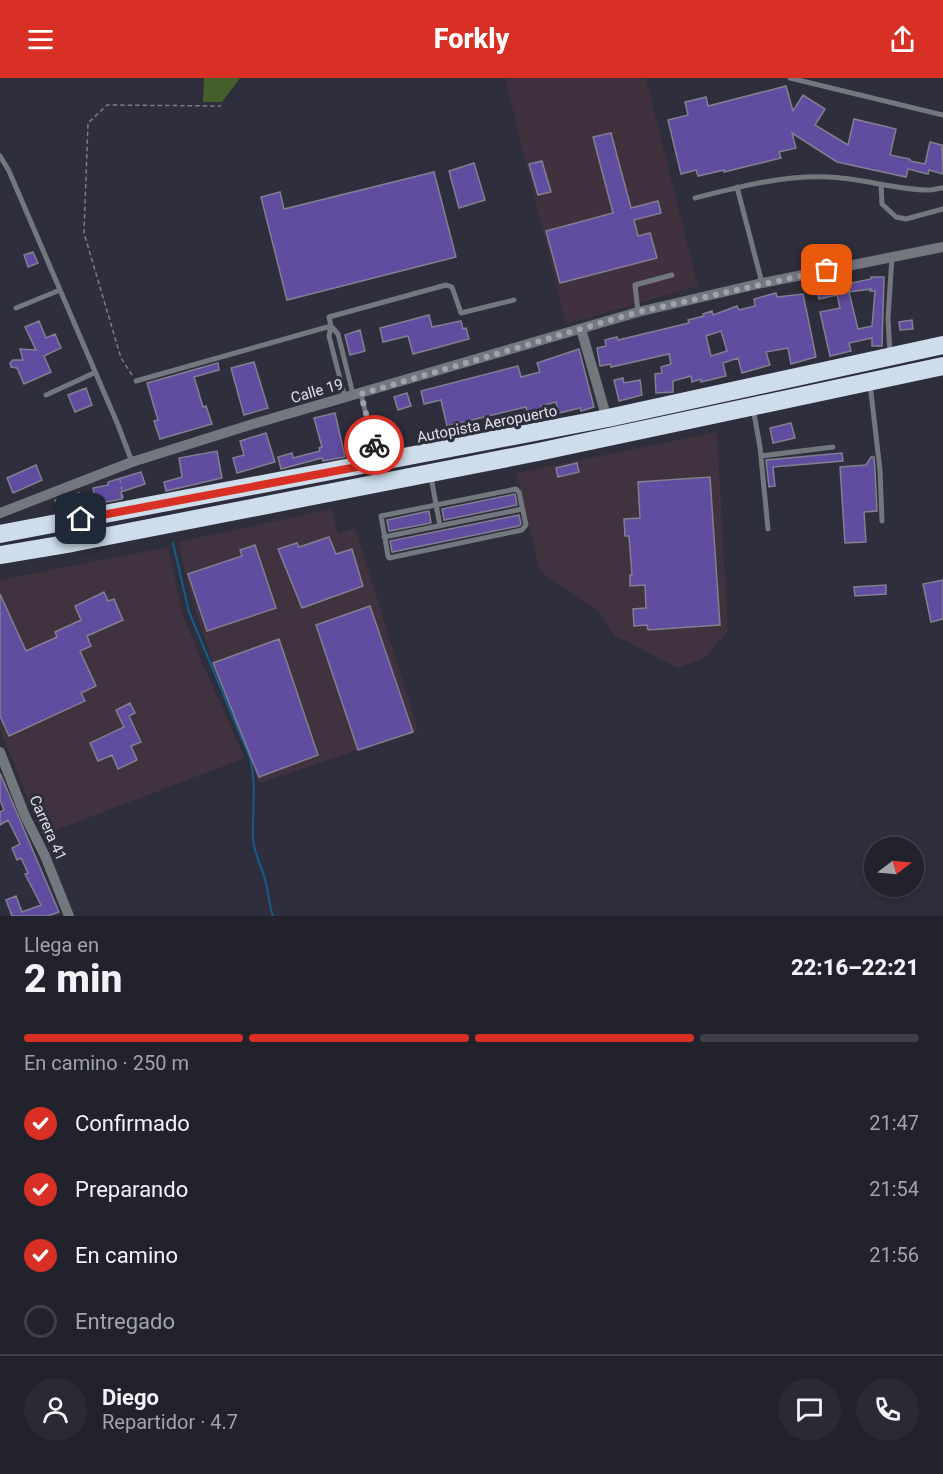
<!DOCTYPE html>
<html lang="es">
<meta charset="utf-8">
<style>
body{margin:0;font-family:Roboto,sans-serif;background:#2a2a35;color:#f1f3f6;height:100vh;display:flex;flex-direction:column;font-size:22px;white-space:nowrap}
*{box-sizing:border-box;margin:0}
p{font-size:20px;color:#a2a4aa}
.icon{flex:none;width:33px;height:33px;fill:none;stroke:currentColor;stroke-width:2;stroke-linecap:round;stroke-linejoin:round}
.map{position:relative;height:838px;overflow:hidden}
.side{display:flex;flex-direction:column;background:#22222d;flex:1}
.side>*{flex:none}
.needle{width:39px;rotate:74deg}
.tools{position:absolute;left:864px;top:759px;display:grid;gap:12px}
.tools a{display:grid;place-items:center;width:60px;height:60px;border-radius:50%;background:#22222d;box-shadow:0 3px 9px #0003,0 0 0 2px #3f3f49;font-size:30px}
.pin{position:absolute;display:grid;place-items:center;width:51px;height:51px;color:#fff;margin:-26px;border-radius:12px;box-shadow:0 3px 9px #0006}
.courier{position:absolute;display:grid;place-items:center;width:60px;height:60px;margin:-30px;border:4px solid #d93025;border-radius:50%;background:#fff;color:#222;box-shadow:0 2px 8px #0007}
.headline em{font-style:normal;font-weight:800}
.headline div{display:flex;flex-direction:column-reverse}
.headline{display:flex;align-items:center;justify-content:space-between;height:102px;padding:0 24px}
h1{font-size:39px;font-weight:800;line-height:45px}
.bar{display:grid;grid-template-columns:repeat(4,1fr);gap:9px 6px;align-content:center;height:72px;padding:0 24px}
.bar i{height:8px;border-radius:4px;background:#3f3f49}
.bar .active{background:#d93025}
.bar p{grid-column:span 4}
.line{display:flex;align-items:center;gap:15px;padding:0 24px;border-top:2px solid #3f3f49}
.line div{flex:1}
.round{display:grid;place-items:center;flex:none;width:63px;height:63px;border-radius:32px;background:#2a2a35}
ol{padding:0 24px;list-style:none}
li{display:flex;align-items:center;gap:18px;height:66px}
li p{margin-inline-start:auto}
li .icon{padding:6px;border-radius:50%;background:#d93025;color:#fff;stroke-width:4}
li:last-child{color:#a2a4aa}
li i{width:33px;height:33px;border:3px solid #3f3f49;border-radius:50%}
header{display:flex;justify-content:space-between;align-items:center;height:78px;padding:0 24px;background:#d93025;color:#fff;font-size:27px;font-weight:800}
.map>svg:first-child{display:block}
</style>
<header><svg class="icon" aria-label="menu" viewBox="0 0 24 24"><path d="M4 6h16M4 12h16M4 18h16"/></svg>Forkly<svg class="icon" aria-label="share" viewBox="0 0 24 24"><path d="M12 15V3M7 8l5-5 5 5M5 13v7h14v-7"/></svg></header>
<div class="map">
<svg width="943" height="838" viewBox="0 0 943 838">
<rect width="100%" height="100%" fill="#2e2e3c"/>
<path fill="#41313e" d="M 505,0 L 646,0 L 698,208 L 566,246 Z"/>
<path fill="#40323f" d="M 717,354 L 728,553 L 703,581 L 678,590 L 615,558 L 601,536 L 540,493 L 516,395 Z
M 331,431 L 338,456 L 355,450 L 418,652 L 259,705 L 213,585 L 193,525 L 178,464 Z
M 168,469 L 183,537 L 203,587 L 245,680 L 43,757 L 0,652 L 0,502 Z"/>
<path fill="#445f2c" d="M 204,0 L 240,0 L 222,24 L 203,24 Z"/>
<g fill="none" stroke-linecap="round" stroke-linejoin="round">
<path stroke="#155b8b" stroke-width="2" d="M 173,465 L 189,534 L 250,680 C 257,706 252,733 253,760 C 254,777 263,790 266,806 C 269,817 269,827 273,838"/>
</g>
<path fill="#614da0" stroke="#827f90" stroke-width="1.5" fill-rule="evenodd" d="M 786,8 L 793,33 L 803,17 L 825,31 L 815,47 L 848,67 L 854,41 L 896,51 L 890,77 L 910,81 L 910,83 L 925,86 L 930,64 L 942,67 L 943,96 L 929,92 L 928,96 L 908,91 L 906,99 L 837,84 L 792,55 L 796,70 L 779,74 L 781,80 L 724,94 L 724,92 L 698,98 L 696,92 L 681,96 L 668,42 L 688,37 L 685,24 L 706,19 L 708,28 Z
M 611,55 L 631,130 L 658,123 L 661,135 L 634,142 L 638,158 L 650,155 L 657,180 L 560,205 L 546,153 L 613,135 L 593,59 Z
M 542,83 L 551,114 L 538,117 L 529,86 Z
M 474,85 L 485,122 L 459,130 L 449,93 Z
M 434,94 L 456,179 L 287,222 L 261,119 L 280,114 L 284,131 Z
M 33,174 L 38,185 L 28,189 L 24,177 Z
M 871,199 L 884,199 L 882,268 L 872,268 L 872,260 L 849,265 L 851,273 L 830,278 L 820,234 L 840,230 L 837,217 L 819,221 L 816,209 L 831,205 L 832,209 L 871,201 ZM 871,211 L 870,213 L 875,213 L 872,248 L 858,251 L 849,214 Z
M 776,215 L 777,219 L 803,216 L 816,279 L 791,286 L 788,270 L 766,274 L 770,287 L 742,295 L 738,280 L 723,285 L 726,298 L 701,304 L 701,301 L 692,304 L 691,298 L 673,303 L 673,314 L 656,315 L 655,296 L 662,295 L 661,289 L 671,286 L 669,276 L 611,289 L 610,286 L 600,288 L 597,270 L 606,268 L 605,262 L 617,259 L 618,262 L 689,245 L 688,242 L 704,238 L 703,236 L 712,233 L 713,237 L 737,228 L 739,232 L 755,228 L 754,221 ZM 721,253 L 727,273 L 711,278 L 706,258 Z
M 429,237 L 432,249 L 461,243 L 463,251 L 466,250 L 469,261 L 413,276 L 408,258 L 383,264 L 380,250 Z
M 912,242 L 913,251 L 900,252 L 899,244 Z
M 39,243 L 46,260 L 55,256 L 61,270 L 44,278 L 51,294 L 24,306 L 17,290 L 11,289 L 10,285 L 13,282 L 23,282 L 20,271 L 36,272 L 25,249 Z
M 360,252 L 365,273 L 350,277 L 345,257 Z
M 579,271 L 594,329 L 581,333 L 580,330 L 559,335 L 556,324 L 541,328 L 544,340 L 529,343 L 526,329 L 447,348 L 441,322 L 424,326 L 421,313 L 518,288 L 521,299 L 540,294 L 537,285 Z
M 254,284 L 268,330 L 244,337 L 231,290 Z
M 218,285 L 219,292 L 194,299 L 203,329 L 206,328 L 212,346 L 160,361 L 154,343 L 158,342 L 147,305 Z
M 623,300 L 624,305 L 640,302 L 642,317 L 619,323 L 614,302 Z
M 86,310 L 92,327 L 75,334 L 68,317 Z
M 407,315 L 411,328 L 398,332 L 394,319 Z
M 335,335 L 345,379 L 323,383 L 322,380 L 281,391 L 278,379 L 292,375 L 293,380 L 320,373 L 319,370 L 322,369 L 314,340 Z
M 791,345 L 795,360 L 773,365 L 770,350 Z
M 266,355 L 275,384 L 237,395 L 233,380 L 244,377 L 240,363 Z
M 217,373 L 222,400 L 166,413 L 164,404 L 182,399 L 179,380 Z
M 842,375 L 843,383 L 773,389 L 775,408 L 769,409 L 766,382 Z
M 871,379 L 874,379 L 875,392 L 877,433 L 864,434 L 866,464 L 845,465 L 840,389 L 866,387 Z
M 577,385 L 579,394 L 558,399 L 556,390 Z
M 36,387 L 42,402 L 13,415 L 7,400 Z
M 141,394 L 145,406 L 121,414 L 122,421 L 96,426 L 93,410 L 108,407 L 108,404 Z
M 710,399 L 720,547 L 648,552 L 647,547 L 634,548 L 633,531 L 646,530 L 645,507 L 630,508 L 630,497 L 632,497 L 629,458 L 625,458 L 624,441 L 640,440 L 638,404 Z
M 79,415 L 81,422 L 58,432 L 55,422 Z
M 515,416 L 517,427 L 444,442 L 442,431 Z
M 429,433 L 431,445 L 389,453 L 387,442 Z
M 519,437 L 521,446 L 519,448 L 392,474 L 390,463 Z
M 329,459 L 336,476 L 352,471 L 363,508 L 302,530 L 278,471 L 297,465 L 299,469 Z
M 255,467 L 276,530 L 207,553 L 188,496 L 242,478 L 240,472 Z
M 943,502 L 943,541 L 931,544 L 923,506 Z
M 886,507 L 886,516 L 855,518 L 854,509 Z
M 104,514 L 108,523 L 114,521 L 123,542 L 87,558 L 91,568 L 80,573 L 96,608 L 81,615 L 85,623 L 9,658 L 0,638 L 0,516 L 26,573 L 57,559 L 55,554 L 81,542 L 75,528 Z
M 370,528 L 413,654 L 358,672 L 316,547 Z
M 279,561 L 318,677 L 259,699 L 213,585 Z
M 130,625 L 135,635 L 129,638 L 141,664 L 131,668 L 137,682 L 118,691 L 112,677 L 98,683 L 90,665 L 124,649 L 116,632 Z
M 0,695 L 59,834 L 48,838 L 12,838 L 6,822 L 16,818 L 22,834 L 41,827 L 25,796 L 28,795 L 21,780 L 17,782 L 12,770 L 20,766 L 8,742 L 0,747 L 0,734 L 4,732 L 0,722 Z"/>
<g fill="none" stroke-linecap="round" stroke-linejoin="round">
<path stroke="#7c7c88" stroke-width="1.5" stroke-dasharray="4.5 3" stroke-linecap="butt" d="M 132,297 L 121,280 L 84,155 L 88,45 L 107,27 L 221,28
M 120,401 L 123,420"/>
<path stroke="#72787e" stroke-width="5" d="M 790,0 L 943,37
M 0,78 L 9,93 L 118,347 L 132,384
M 881,106 L 882,126 L 896,139 L 906,141 L 943,131
M 737,109 L 762,205
M 695,120 C 739,109 782,97 828,99 C 862,100 895,112 929,112 C 934,112 938,110 943,110
M 16,230 L 60,212
M 638,234 L 635,207 L 672,197
M 890,276 L 888,240 L 892,179
M 136,303 L 331,248 L 329,239 L 446,207 L 452,209 L 461,235 L 514,222
M 870,306 L 880,392 L 882,443
M 361,316 L 377,381
M 46,317 L 94,295
M 345,320 L 329,258 L 331,248 L 338,256 L 353,316
M 753,330 L 760,369 L 768,451
M 761,378 L 833,369
M 431,399 L 440,448
M 516,411 L 519,414 L 526,447 L 522,452 L 389,480 L 388,478 L 381,438 Z
M 384,459 L 522,431"/>
<path stroke="#72787e" stroke-width="10" d="M 581,251 L 607,341
M 0,435 L 132,384 L 253,346 L 638,234 L 762,205 L 943,169
M 0,674 L 25,738 L 45,778 L 69,838"/>
<path stroke="#ceddeb" stroke-width="18" d="M 0,456 L 608,340 L 943,267
M 0,477 L 72,465 L 538,374 L 943,288"/>
</g>
<g fill="none" stroke-linecap="round" stroke-linejoin="round">
<path stroke="#a2a2ac" stroke-width="6" stroke-dasharray="0 10.8" d="M 374,367 L 361,316 L 638,234 L 827,192"/>
<path stroke="#d93025" stroke-width="8" d="M 81,441 L 378,385 L 374,367"/>
</g>
<g text-anchor="middle" dominant-baseline="central" stroke-width="6" stroke-linejoin="round" paint-order="stroke">
<g font-size="15" fill="#e0e0e9" stroke="#2e2e3c">
<text transform="translate(317 313) rotate(-16)">Calle 19</text>
<text transform="translate(487 346) rotate(-11)">Autopista Aeropuerto</text>
<text transform="translate(48 750) rotate(66)">Carrera 41</text>
</g>
</g>
</svg>
<div class="tools">
<a><svg class="needle" viewBox="-14 -14 28 28"><path d="M0-13l5 13h-10z" fill="#e53935"/><path d="M0 13l5-13h-10z" fill="#a2a4aa"/></svg></a>
</div>
<div class="pin" style="left:827px;top:192px;background:#ea580c"><svg class="icon" aria-label="bag" viewBox="0 0 24 24"><path d="M5 8h14l-1 12H6zM9 8a3 3 0 0 1 6 0"/></svg></div>
<div class="pin" style="left:81px;top:441px;background:#1f2937"><svg class="icon" aria-label="home" viewBox="0 0 24 24"><path d="M3 11l9-7 9 7M6 9v11h12V9"/></svg></div>
<div class="courier" style="left:374px;top:367px"><svg class="icon" aria-label="bike" viewBox="0 0 24 24"><circle cx="6" cy="16" r="4"/><circle cx="18" cy="16" r="4"/><path d="M6 16l4-8h5l3 8M10 8l3 8H6M13 5h3"/></svg></div>
</div>
<section class="side">
<div class="headline"><div><h1>2 min</h1><p>Llega en</p></div><em>22:16–22:21</em></div>
<div class="bar"><i class="active"></i><i class="active"></i><i class="active"></i><i></i><p>En camino · 250 m</p></div>
<ol>
<li><svg class="icon" aria-label="check" viewBox="0 0 24 24"><path d="M5 12l5 5 9-10"/></svg>Confirmado<p>21:47</p></li>
<li><svg class="icon" aria-label="check" viewBox="0 0 24 24"><path d="M5 12l5 5 9-10"/></svg>Preparando<p>21:54</p></li>
<li><svg class="icon" aria-label="check" viewBox="0 0 24 24"><path d="M5 12l5 5 9-10"/></svg>En camino<p>21:56</p></li>
<li><i></i>Entregado</li>
</ol>
<div class="line" style="height:108px"><a class="round"><svg class="icon" aria-label="person" viewBox="0 0 24 24"><circle cx="12" cy="8" r="4"/><path d="M4 21q1-7 8-7t8 7"/></svg></a><div><b>Diego</b><p>Repartidor · 4.7</p></div><a class="round"><svg class="icon" aria-label="chat" viewBox="0 0 24 24"><path d="M4 5h16v11H9l-5 4z"/></svg></a><a class="round"><svg class="icon" aria-label="phone" viewBox="0 0 24 24"><path d="M5 4h4l2 5-3 2q2 4 5 5l2-3 5 2v4C11 20 4 13 5 4z"/></svg></a></div>
</section>
